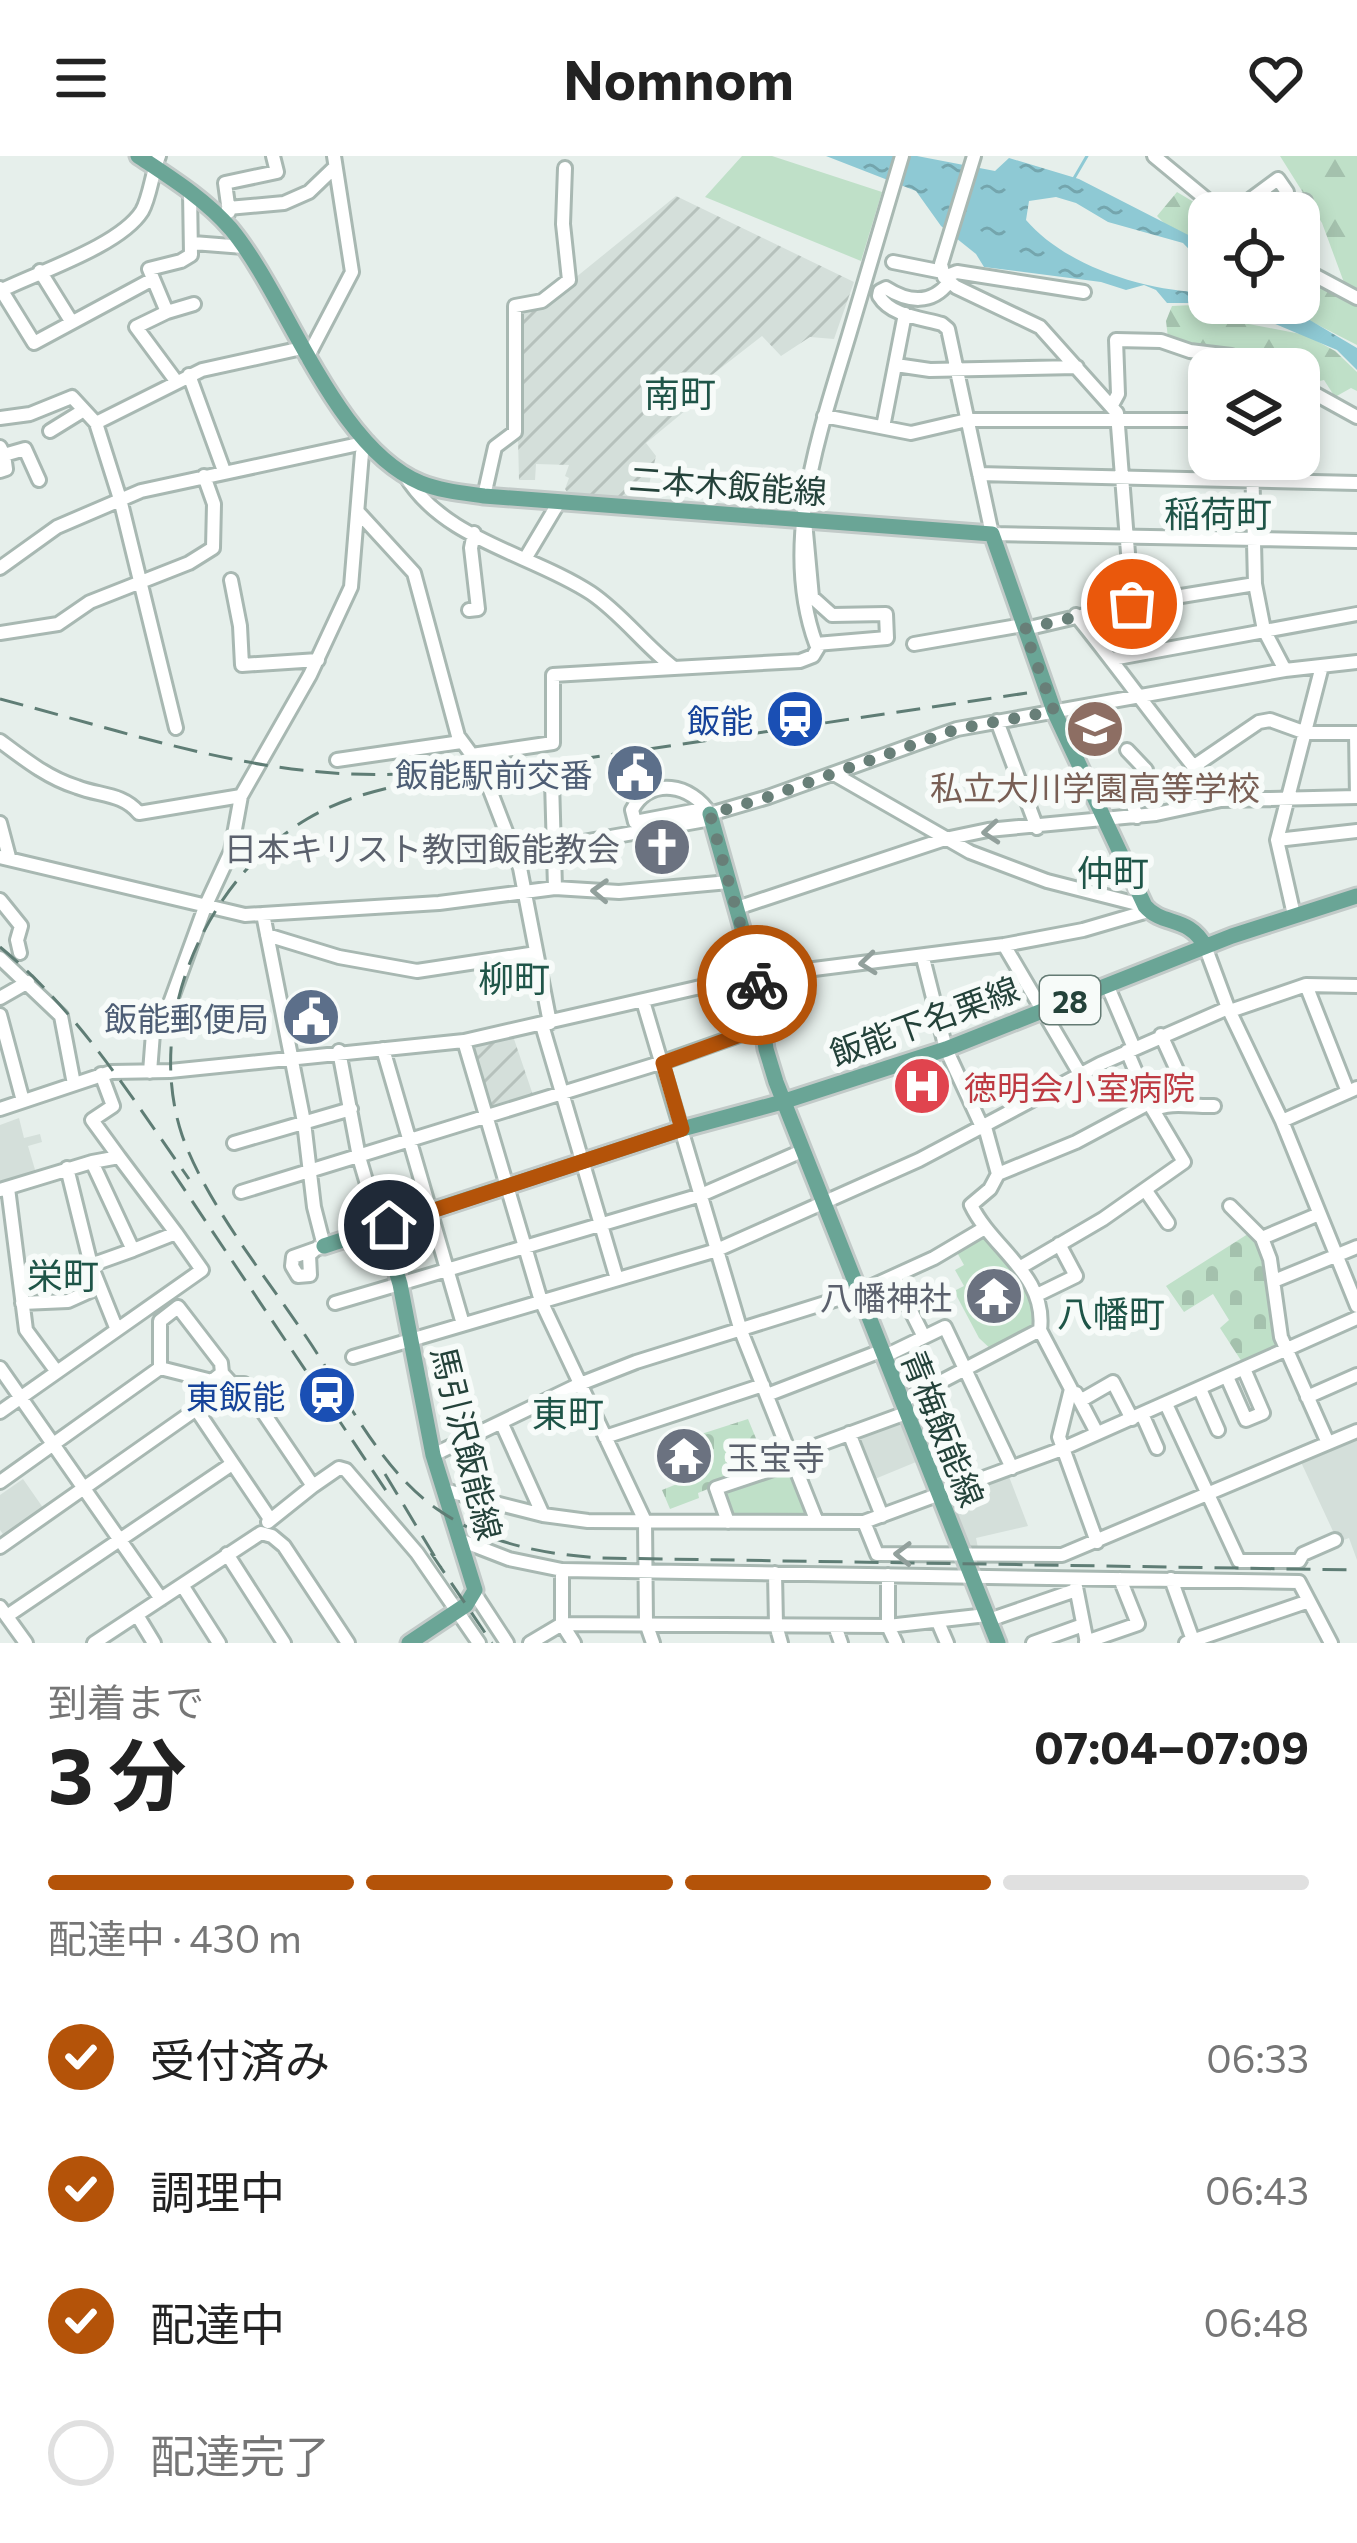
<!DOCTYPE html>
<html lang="ja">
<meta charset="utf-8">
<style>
body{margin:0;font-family:Commissioner,"Noto Sans JP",sans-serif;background:#f2f2f2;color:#222;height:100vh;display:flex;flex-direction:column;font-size:45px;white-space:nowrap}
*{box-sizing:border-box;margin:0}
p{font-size:39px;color:#767676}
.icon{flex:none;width:66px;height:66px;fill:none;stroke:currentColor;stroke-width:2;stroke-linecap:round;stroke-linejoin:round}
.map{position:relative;height:1487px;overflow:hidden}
.details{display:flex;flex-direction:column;background:#fff;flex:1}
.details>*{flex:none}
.fabs{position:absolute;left:1188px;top:36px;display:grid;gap:24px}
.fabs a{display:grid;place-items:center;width:132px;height:132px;border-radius:24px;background:#fff;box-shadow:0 6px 18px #0003;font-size:60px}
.pin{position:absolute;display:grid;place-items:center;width:102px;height:102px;color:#fff;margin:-51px;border:6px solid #fff;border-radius:50%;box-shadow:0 3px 12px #0007}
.courier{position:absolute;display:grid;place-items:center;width:120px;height:120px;margin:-60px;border:9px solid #b45309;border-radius:50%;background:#fff;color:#222;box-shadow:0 3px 15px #0007}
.head em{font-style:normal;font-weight:700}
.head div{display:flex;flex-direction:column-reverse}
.head{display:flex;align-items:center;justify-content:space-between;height:204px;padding:0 48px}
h1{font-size:78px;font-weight:700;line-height:90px}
.bar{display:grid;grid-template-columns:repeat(4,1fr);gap:18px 12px;align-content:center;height:144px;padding:0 48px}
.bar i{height:15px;border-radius:9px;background:#e0e0e0}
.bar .selected{background:#b45309}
.bar p{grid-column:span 4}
ol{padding:0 48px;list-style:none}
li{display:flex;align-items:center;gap:36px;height:132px}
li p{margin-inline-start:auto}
li .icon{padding:12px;border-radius:50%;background:#b45309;color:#fff;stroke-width:4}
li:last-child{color:#767676}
li i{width:66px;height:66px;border:6px solid #e0e0e0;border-radius:50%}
header{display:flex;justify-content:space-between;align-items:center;height:156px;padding:0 48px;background:#fff;font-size:54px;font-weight:700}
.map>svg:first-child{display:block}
</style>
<header><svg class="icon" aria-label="menu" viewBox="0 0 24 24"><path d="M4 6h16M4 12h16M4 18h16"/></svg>Nomnom<svg class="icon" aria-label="heart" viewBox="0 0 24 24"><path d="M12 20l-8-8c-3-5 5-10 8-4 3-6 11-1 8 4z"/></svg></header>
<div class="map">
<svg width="1357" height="1487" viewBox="0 0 1357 1487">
<defs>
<pattern id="industrial-furrows" width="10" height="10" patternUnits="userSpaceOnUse" patternTransform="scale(3)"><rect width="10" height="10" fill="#d4dfda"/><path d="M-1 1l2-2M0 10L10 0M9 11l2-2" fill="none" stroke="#b6c1bc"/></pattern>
<pattern id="forest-firs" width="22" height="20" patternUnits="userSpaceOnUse" patternTransform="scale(3)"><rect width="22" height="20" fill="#bfe0c8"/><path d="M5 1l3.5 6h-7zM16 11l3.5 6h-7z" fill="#a4c1ad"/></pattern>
<pattern id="cemetery-stones" width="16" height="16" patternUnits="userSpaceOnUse" patternTransform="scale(3)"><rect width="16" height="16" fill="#bfe0c8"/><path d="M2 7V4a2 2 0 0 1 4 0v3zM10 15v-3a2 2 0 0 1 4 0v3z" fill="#a4c1ad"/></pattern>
<pattern id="water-ripples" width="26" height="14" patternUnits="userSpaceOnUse" patternTransform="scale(3)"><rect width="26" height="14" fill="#8ec9d4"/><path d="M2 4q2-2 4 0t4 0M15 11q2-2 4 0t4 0" fill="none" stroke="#74a5ad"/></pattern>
</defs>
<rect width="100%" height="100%" fill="#e6efeb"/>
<path fill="#d4dfda" d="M 19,962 L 24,982 L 40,978 L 42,986 L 28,990 L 36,1017 L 0,1030 L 0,969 Z
M 894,1264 L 900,1266 L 916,1306 L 870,1325 L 855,1278 Z
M 1357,1279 L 1357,1404 L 1349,1382 L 1338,1386 L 1300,1304 Z
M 1008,1318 L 1028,1370 L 976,1382 L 978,1392 L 973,1392 L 966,1388 L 948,1345 L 951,1339 Z
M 23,1323 L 46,1356 L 7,1384 L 0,1374 L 0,1339 Z"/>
<path fill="url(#industrial-furrows)" d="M 676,40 L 854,126 L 834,183 L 810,181 L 781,200 L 762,180 L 708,222 L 714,231 L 646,287 L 656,300 L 645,345 L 569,339 L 565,333 L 569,322 L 565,320 L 569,309 L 536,308 L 535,324 L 519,324 L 515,157 L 538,152 Z
M 513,880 L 534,942 L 489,957 L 469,889 Z"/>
<path fill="#bfe0c8" d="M 742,0 L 772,0 L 882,36 L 861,105 L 705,41 Z
M 983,1073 L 1021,1111 L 1040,1174 L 996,1198 L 979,1182 L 954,1135 L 964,1130 L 955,1114 L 964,1109 L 954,1091 Z
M 794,1306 L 815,1361 L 728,1366 L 716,1332 Z"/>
<path fill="url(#forest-firs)" d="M 1280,0 L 1357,0 L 1357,189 L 1275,147 L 1299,147 L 1299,111 L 1349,140 L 1322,67 Z
M 1177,36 L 1212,57 L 1209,113 L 1157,60 Z
M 1193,149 L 1228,164 L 1306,179 L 1335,195 L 1357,216 L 1357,235 L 1351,232 L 1335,241 L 1324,224 L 1306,228 L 1299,225 L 1299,213 C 1277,213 1264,204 1243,200 C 1217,195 1193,190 1168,182 L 1166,165 L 1172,150 Z"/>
<path fill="url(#cemetery-stones)" d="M 1251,1076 L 1261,1086 L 1280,1190 L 1242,1206 L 1220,1172 L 1229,1164 L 1213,1138 L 1184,1156 L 1166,1130 Z
M 748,1263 L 767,1309 L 698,1337 L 699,1342 L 670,1353 L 662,1334 L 682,1326 L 680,1317 L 705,1307 L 695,1280 Z"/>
<path fill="url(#water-ripples)" d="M 826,0 L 917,0 L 995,15 L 1009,2 L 1079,23 L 1202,86 L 1209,92 L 1209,114 L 1183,87 L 1108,66 L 1076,47 L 1056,41 L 1029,45 L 1026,64 C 1066,111 1150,137 1209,136 L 1209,147 L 1281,147 L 1357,192 L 1357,214 L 1337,194 L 1261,162 L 1244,166 L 1193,147 L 1167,147 L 1156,134 L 1144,129 L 1126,134 L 1101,126 L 984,111 L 976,98 L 941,70 L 916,35 Z"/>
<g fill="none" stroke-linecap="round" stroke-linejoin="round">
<path stroke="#8ec9d4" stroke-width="3" d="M 1073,24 L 1087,0"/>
<defs>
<path id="minor" d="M 974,0 L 941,108 L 944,121 L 956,131 L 1040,171 L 1117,257 L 1132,448
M 1154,0 L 1223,57
M 228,52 L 284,47 L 309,36 L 335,11
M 229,56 L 225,27 L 277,16 L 273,0
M 1232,57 L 1278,23 L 1287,36
M 1288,57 L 1305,45
M 193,87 L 244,91
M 893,106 L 943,116
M 1299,111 L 1357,142
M 40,115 L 71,165
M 944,121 L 957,116 L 1084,136
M 949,126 C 932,149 908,146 886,132 L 880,135 L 879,140 C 891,160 921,162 942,168 L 948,173 L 992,378 L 1357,385
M 0,132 L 34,187 L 151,124
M 0,135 C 38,116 120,90 142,55 C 150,41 152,17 159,0
M 167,156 L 194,148
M 307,202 L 352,116 L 334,0
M 896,209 L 930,214 L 1077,211
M 189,219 L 224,315
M 176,225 L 136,171 L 167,156 L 149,113 L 181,105 L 191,99 L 190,36
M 1299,229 L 1357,261
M 1112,249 L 1118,238 L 1116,184 L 1161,185 L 1190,195 L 1231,200 L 1268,213
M 824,260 L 911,277 L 967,264 L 1209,264
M 0,262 L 30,258 L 72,241 L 96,267 L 202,214 L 302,192
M 96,267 L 120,343 L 176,572
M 883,271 L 905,158
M 50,275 L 84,254
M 0,291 L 4,299 L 25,293 L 39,324
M 1252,303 L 1255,428 L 1264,474 L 1285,514
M 0,315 L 6,313 L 4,299
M 979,318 L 1357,327
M 405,319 C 443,384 532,398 591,437 C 622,458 645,490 674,512 L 800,505 L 813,500 L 819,490
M 484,340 L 495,291 L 515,276 L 515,150 L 542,145 L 569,124 L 563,68 L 565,12
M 359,357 L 414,417 L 458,580 L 472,599 L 553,587 L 553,519 L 674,512
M 805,365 L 812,441 L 832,459 L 886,458 L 887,482 L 816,488 C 779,387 820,276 849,179 C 867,119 884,59 902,0
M 525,403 L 559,346
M 0,412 L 57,371 L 141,335 L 368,286
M 231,424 L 240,470 L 242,509 L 318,504
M 469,454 L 478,453 L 471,392 L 474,377
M 1076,459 C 1125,520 1170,584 1221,644
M 1025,473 L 1132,448 L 1255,428
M 0,477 L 58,468 L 90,446 L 189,407 L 213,392 L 214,348 L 204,320
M 914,488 L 1023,469
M 1112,503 L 1357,458
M 997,565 L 1037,672
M 1356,577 L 1357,641
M 0,585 C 24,603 48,622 77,631 C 100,640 122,637 139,657 L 241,640
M 1127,594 L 1146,614 L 1127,633 L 1137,661
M 337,604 L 461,586
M 1193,611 L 1259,566 L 1270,564 L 1306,577 L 1357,577
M 834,618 L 970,696 L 1047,725 L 1145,750
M 710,658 C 692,628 650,620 632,654 L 635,666 L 698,654 L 710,658 L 768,641 L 957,573 L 1285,514 L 1357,506
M 0,667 L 9,701
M 1277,684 L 1357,675
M 555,691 L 711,663
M 0,701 L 245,759 L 439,747 L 555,732 L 619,736 L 729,726
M 0,744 L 21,770 L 17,784 L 20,797
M 737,752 L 945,683 L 988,674 L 1156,658 L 1221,644 L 1357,641
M 263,758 L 304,966 L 314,1051 L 324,1090 L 293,1101 L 292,1110 L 298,1120 L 310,1119 L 309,1099 L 317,1092
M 1294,759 L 1277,684 L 1322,510
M 267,779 L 339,801 L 417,815 L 536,797
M 1004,789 L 1080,918
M 1205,790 L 1228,852 L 1282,965 L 1357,1150
M 0,802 L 61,860 L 74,928
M 923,802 L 946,893 L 983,973
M 1306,829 L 1348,936
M 1108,831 L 1134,892
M 0,842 L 28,826
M 643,845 L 741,1175 L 817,1366
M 1230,855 L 1306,829 L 1357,830
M 0,859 L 23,945
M 550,867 L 520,712 L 490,634 L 493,624 L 547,620 L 552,625 L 555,732
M 542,869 L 617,1123
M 1161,879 L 1181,923
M 464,885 L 541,1145 L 645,1365 L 646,1467 L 653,1487
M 383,893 L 463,1168
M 339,895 L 359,1001 L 380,1072
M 150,916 L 153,877 L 170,847 L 205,751 L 231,695 L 241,640 L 310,519 L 351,431 L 362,297 L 368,286
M 0,953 L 111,916 L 170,915 L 464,885 L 696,832 L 814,813 L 1004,789 L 1083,774 L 1148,755
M 1153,954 C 1170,945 1194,951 1214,950
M 1282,965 L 1357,932
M 985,971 L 998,1018
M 234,987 L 351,953
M 119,1001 L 176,1077
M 67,1012 L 91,1109 L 117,1174
M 8,1032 L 26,1174 L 57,1216
M 0,1034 L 92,1006
M 1146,1035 L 1168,1067
M 241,1036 L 663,906 L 762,871
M 1230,1050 L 1262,1082 L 1270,1103 L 1281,1181 L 1328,1287
M 1262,1082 L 1319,1058
M 91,1109 L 133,1094
M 1021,1111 L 1103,1063 L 1184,1006 L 1149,947
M 894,1121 L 924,1181
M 1274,1125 L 1357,1091
M 1037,1139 L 1076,1120 L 1059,1088
M 22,1147 L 68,1145 L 99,1131
M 335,1147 L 701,1039 L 802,995
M 178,1151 L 221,1207 L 222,1217 L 212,1225 L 160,1212 L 160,1165 Z
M 1040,1174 L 1071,1233 L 1059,1281 L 1097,1386
M 353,1201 L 717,1094 L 919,1004 L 1100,908 L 1228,852
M 883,1201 L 945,1171 L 1012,1312
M 0,1212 L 161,1443
M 222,1217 L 232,1228 L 244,1228 L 313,1330 L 339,1312 L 346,1314 L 417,1397 L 479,1487
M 1227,1221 L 1246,1264 L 1263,1257 L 1244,1213
M 1200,1233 L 1218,1274
M 1076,1237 L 1097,1277
M 767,1239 L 881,1195
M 1307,1241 L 1357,1219
M 1080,1245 L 1113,1226 L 1132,1263
M 902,1246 L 1040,1174 C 1047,1119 992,1093 971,1049 L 990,1033 L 998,1018 L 1076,986 L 1149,947 L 1127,895
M 1166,1248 L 1239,1405 L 1299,1405 L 1303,1398 L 1335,1384
M 196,1253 L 270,1363
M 0,1256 L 202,1114 L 176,1077 L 133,1094 L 92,1006 L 119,1001 L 92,964 L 113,950 L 101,918
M 1142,1258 L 1157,1292
M 502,1268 L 543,1359
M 849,1277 L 882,1360
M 605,1281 L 763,1229
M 433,1299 L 580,1228 L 636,1206 L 857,1137 L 934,1102 L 983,1073
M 791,1299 L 906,1257
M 0,1326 L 160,1212
M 444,1334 L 543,1359 L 588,1365 L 864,1366 L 1062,1293 L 1357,1162
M 268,1366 L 313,1330
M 728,1366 L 716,1332 L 794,1306
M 864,1366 L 877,1398 L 1062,1399 L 1357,1275
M 460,1384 L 509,1403 L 562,1414 L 1299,1426 L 1331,1487
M 0,1391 L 232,1228
M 227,1398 L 284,1487
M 562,1414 L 562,1468 L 574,1487
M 775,1417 L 776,1469 L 781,1487
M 888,1419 L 888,1470 L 896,1487
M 1171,1423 L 1194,1487
M 182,1429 L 219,1487
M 1076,1431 L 1087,1487
M 475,1438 L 507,1487
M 0,1451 L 26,1487
M 137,1459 L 154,1487
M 7,1460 L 232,1308
M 989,1464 L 1076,1434
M 938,1466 L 947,1487
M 835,1470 L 841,1487
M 1086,1486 L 1138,1468 L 1120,1423
M 94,1487 L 261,1377 L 272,1380 L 284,1390 L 348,1487
M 530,1487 L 562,1468 L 888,1470 L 987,1459
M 1033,1487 L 1083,1469
M 1186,1487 L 1309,1445"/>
<path id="major" d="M 138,0 C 171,22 205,43 231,73 C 288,142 334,291 421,327 C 441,335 463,337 484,340 L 992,378 L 1054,555 L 1145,750 C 1163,771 1188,759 1205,790
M 710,658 L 756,822 L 766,893 L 776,926 L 998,1487
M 383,1071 L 400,1128 L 433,1299 L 475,1434 L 466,1449 L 409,1487
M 324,1090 L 682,973 L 782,946 L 946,893 L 1232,780 L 1357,740"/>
</defs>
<use href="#minor" stroke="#a8b8b2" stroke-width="18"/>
<use href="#major" stroke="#c2cac8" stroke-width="21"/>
<use href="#minor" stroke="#fff" stroke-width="12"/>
<use href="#major" stroke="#6aa596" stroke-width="15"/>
<path stroke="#5f7d75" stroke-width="3" stroke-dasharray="24 12" stroke-linecap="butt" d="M 1027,537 L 392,631 C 362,638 334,647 307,663 C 205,724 144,865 182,979 C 206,1048 270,1126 311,1188 C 347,1243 382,1315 437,1353 C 487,1388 542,1398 601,1402 L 1357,1414
M 0,543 C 131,577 262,624 399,618
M 0,791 C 78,855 132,942 189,1023
M 172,1015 L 389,1339
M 385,1318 L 441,1411
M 431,1397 L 492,1487"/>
</g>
<defs><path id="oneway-chevron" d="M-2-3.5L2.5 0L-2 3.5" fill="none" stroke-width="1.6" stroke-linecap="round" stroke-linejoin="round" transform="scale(3)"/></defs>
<g stroke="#92a09c">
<use href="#oneway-chevron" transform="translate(991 676) rotate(175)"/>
<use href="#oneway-chevron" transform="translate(600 735) rotate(-178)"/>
<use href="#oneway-chevron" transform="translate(868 807) rotate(174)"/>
<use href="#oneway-chevron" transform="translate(903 1398) rotate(-179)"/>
</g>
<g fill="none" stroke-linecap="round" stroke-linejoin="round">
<path stroke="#687f78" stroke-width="12" stroke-dasharray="0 21.6" d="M 757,829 L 710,658 L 768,641 L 957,573 L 1054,555 L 1024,473 L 1132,448"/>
<path stroke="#b45309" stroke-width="15" d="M 389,1069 L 682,973 L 663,907 L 762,871 L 757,829"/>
</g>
<defs>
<symbol id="station-disc" viewBox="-11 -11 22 22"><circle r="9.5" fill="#1a4fb4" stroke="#f7fbf9"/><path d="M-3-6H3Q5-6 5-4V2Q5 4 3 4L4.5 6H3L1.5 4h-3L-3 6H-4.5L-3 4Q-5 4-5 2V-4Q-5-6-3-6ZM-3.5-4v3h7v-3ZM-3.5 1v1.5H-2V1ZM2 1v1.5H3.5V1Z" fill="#fff"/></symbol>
<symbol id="school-disc" viewBox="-11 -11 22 22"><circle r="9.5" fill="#8d6e63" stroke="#f7fbf9"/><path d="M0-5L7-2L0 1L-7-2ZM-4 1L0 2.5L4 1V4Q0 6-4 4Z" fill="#fff"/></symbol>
<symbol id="civic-disc" viewBox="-11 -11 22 22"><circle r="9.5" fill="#5c6f8a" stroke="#f7fbf9"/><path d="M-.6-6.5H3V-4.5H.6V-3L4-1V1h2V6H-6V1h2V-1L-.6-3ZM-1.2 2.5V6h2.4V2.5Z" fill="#fff"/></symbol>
<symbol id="church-disc" viewBox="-11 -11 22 22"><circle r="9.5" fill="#6b7280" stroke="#f7fbf9"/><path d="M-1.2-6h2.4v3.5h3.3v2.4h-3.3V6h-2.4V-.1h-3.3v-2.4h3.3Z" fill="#fff"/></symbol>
<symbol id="hospital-disc" viewBox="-11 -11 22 22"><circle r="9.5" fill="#e0444e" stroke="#f7fbf9"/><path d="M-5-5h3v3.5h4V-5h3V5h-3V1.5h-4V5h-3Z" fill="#fff"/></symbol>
<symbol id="temple-disc" viewBox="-11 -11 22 22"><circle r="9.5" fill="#6b7280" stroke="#f7fbf9"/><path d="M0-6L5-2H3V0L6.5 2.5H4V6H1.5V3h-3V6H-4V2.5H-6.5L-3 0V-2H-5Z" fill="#fff"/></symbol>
</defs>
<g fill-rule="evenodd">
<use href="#station-disc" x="762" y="530" width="66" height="66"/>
<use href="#school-disc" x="1062" y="540" width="66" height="66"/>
<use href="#civic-disc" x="602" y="584" width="66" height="66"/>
<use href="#church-disc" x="629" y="658" width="66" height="66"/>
<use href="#civic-disc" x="278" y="828" width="66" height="66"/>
<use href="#hospital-disc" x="889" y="897" width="66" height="66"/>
<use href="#temple-disc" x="961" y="1107" width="66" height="66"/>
<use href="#station-disc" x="294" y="1206" width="66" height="66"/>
<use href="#temple-disc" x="651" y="1267" width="66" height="66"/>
</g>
<g text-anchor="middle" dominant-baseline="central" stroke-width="12" stroke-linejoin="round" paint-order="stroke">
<rect fill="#f7fbf9" stroke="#637a73" stroke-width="3" x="1040" y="820" width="60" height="48" rx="9"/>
<g font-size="30" font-weight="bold" fill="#24423a">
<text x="1070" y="844">28</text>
</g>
<g font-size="33" fill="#24423a" stroke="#f7fbf9">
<text transform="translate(728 328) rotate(4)">二本木飯能線</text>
<text transform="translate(924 864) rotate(-20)">飯能下名栗線</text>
<text transform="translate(944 1272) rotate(68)">青梅飯能線</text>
<text transform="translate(468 1287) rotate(76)">馬引沢飯能線</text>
</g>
<g font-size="33" fill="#164399" stroke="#f7fbf9" text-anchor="end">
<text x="753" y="563">飯能</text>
<text x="285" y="1239">東飯能</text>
</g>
<g font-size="33" fill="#4e5e75" stroke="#f7fbf9" text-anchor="end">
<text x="593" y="617">飯能駅前交番</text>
<text x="269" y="861">飯能郵便局</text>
</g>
<g font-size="33" fill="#785e54" stroke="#f7fbf9">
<text x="1095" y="630">私立大川学園高等学校</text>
</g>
<g font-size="33" fill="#5b616d" stroke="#f7fbf9" text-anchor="end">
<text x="620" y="691">日本キリスト教団飯能教会</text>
<text x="952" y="1140">八幡神社</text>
<text x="726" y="1300" text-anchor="start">玉宝寺</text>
</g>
<g font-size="33" fill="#be3a42" stroke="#f7fbf9" text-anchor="start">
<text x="964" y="930">徳明会小室病院</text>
</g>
<g font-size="36" fill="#1f5548" stroke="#f7fbf9">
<text x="680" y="236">南町</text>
<text x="1218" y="356">稲荷町</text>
<text x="1113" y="715">仲町</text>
<text x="514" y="821">柳町</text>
<text x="63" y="1118">栄町</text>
<text x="1111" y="1156">八幡町</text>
<text x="568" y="1256">東町</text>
</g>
</g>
</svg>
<div class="fabs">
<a><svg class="icon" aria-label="locate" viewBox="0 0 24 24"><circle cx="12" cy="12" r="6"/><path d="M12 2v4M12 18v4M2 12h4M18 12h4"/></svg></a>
<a><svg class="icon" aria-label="layers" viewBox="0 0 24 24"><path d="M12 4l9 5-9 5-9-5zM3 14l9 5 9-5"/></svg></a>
</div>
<div class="pin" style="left:1132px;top:448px;background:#ea580c"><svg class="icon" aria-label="bag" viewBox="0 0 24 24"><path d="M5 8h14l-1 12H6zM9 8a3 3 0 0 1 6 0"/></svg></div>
<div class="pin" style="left:389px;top:1069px;background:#1f2937"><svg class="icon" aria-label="home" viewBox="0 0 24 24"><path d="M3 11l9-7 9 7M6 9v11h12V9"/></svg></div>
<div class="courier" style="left:757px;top:829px"><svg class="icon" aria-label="bike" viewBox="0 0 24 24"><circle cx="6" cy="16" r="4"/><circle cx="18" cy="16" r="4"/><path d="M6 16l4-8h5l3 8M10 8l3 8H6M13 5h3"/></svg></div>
</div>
<section class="details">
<div class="head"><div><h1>3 分</h1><p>到着まで</p></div><em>07:04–07:09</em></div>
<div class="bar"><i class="selected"></i><i class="selected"></i><i class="selected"></i><i></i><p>配達中 · 430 m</p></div>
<ol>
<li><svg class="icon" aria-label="check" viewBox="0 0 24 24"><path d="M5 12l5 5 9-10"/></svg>受付済み<p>06:33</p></li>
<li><svg class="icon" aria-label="check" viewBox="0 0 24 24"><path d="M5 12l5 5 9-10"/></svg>調理中<p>06:43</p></li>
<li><svg class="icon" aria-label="check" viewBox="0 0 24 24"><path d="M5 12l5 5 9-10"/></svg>配達中<p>06:48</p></li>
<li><i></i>配達完了</li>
</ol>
</section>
